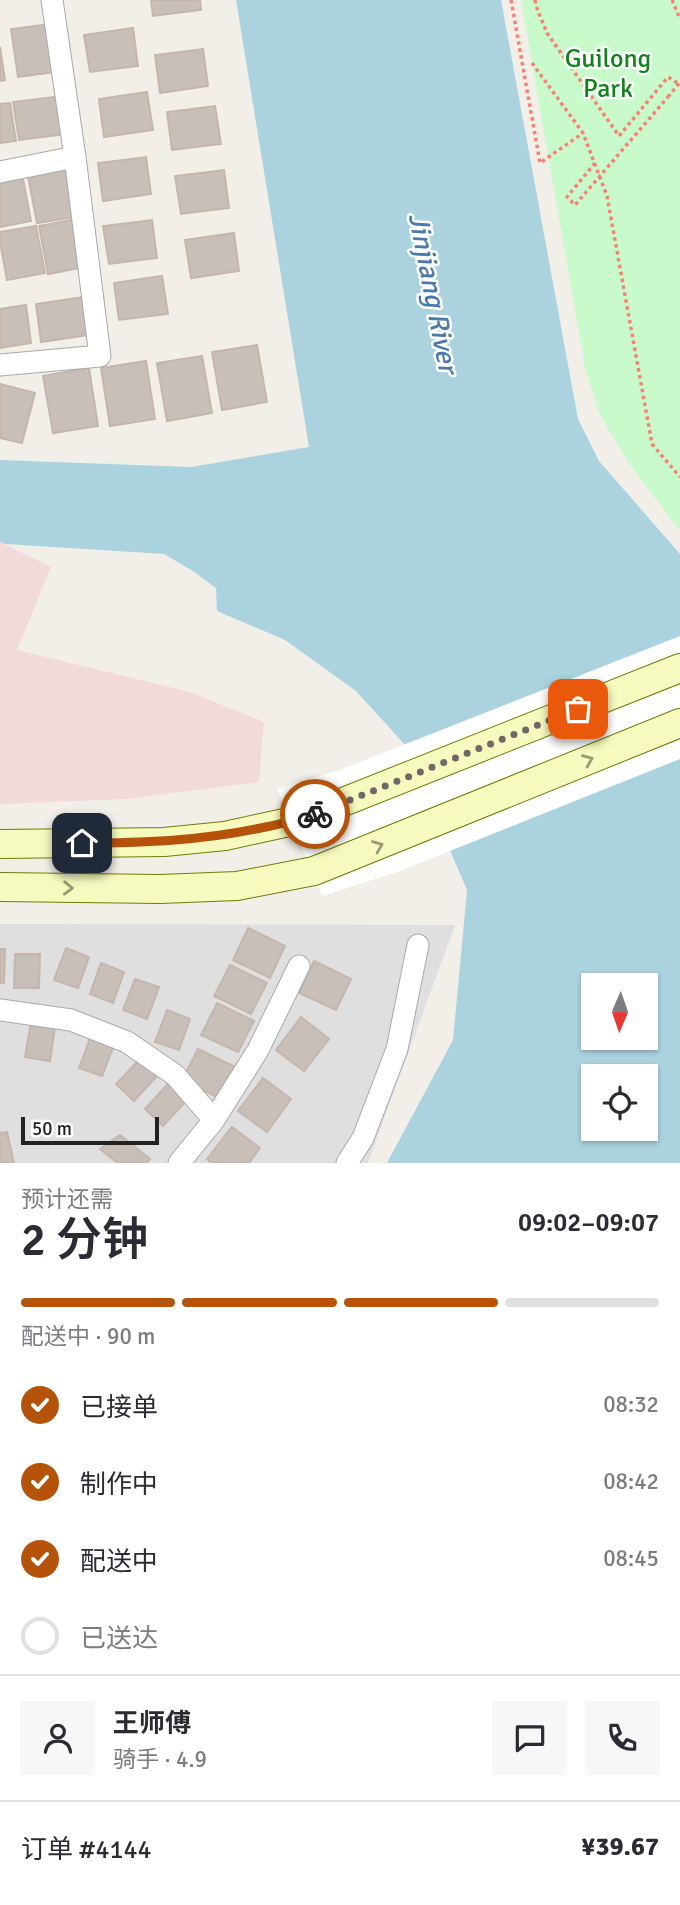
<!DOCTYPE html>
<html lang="zh">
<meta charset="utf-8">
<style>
body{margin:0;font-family:Signika,"Noto Sans SC",sans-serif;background:#f7f7f7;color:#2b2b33;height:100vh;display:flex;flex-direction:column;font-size:26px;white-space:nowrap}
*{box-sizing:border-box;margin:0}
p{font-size:23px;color:#7c7c81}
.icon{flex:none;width:38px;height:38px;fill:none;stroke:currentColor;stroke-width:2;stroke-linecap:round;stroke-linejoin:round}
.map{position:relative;height:1163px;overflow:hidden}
.side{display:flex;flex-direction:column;background:#fff;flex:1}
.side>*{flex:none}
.needle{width:46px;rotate:182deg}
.controls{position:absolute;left:581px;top:973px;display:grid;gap:14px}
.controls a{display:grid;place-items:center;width:77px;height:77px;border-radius:0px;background:#fff;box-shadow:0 2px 5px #0004;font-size:35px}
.scale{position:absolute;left:21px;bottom:18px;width:138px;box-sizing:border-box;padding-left:7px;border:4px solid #222;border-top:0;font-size:19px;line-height:24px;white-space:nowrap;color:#222;-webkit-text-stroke:5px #fff;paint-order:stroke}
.pin{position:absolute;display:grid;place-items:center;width:60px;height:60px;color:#fff;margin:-30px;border-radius:14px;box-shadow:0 4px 10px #0006}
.courier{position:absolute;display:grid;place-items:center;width:70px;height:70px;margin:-35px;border:5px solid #b45309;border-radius:50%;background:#fff;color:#222;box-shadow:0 2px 9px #0007}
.summary em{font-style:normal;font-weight:600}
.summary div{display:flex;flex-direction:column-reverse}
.summary{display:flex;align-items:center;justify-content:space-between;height:119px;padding:0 21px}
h1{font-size:46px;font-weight:600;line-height:52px}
.bar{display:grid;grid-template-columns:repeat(4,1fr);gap:10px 7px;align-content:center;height:84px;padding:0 21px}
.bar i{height:9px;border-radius:5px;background:#e1e1e2}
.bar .selected{background:#b45309}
.bar p{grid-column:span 4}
.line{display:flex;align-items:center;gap:18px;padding:0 21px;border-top:2px solid #e1e1e2}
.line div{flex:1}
.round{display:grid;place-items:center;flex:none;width:74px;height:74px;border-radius:0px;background:#f7f7f7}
ol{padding:0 21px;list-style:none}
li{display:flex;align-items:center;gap:21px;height:77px}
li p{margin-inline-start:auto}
li .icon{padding:7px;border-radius:50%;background:#b45309;color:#fff;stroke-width:4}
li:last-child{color:#7c7c81}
li i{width:38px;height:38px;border:4px solid #e1e1e2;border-radius:50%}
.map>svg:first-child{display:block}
</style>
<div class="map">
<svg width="680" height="1163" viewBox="0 0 680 1163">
<rect width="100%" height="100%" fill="#f2efe9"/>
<path fill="#e0dfdf" d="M 0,924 L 455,925 L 368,1163 L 0,1163 Z"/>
<path fill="#f2dad9" d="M 0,542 L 51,567 L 17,650 L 190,692 L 264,722 L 259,782 L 126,799 L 0,804 Z"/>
<path fill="#c8facc" d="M 521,0 L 680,0 L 680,531 L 630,465 L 599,413 L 585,368 Z"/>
<path fill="#aad3df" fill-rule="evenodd" d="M 236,0 L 501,0 L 578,419 L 599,461 L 680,554 L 680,1163 L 387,1163 L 453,1040 L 467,890 L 405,745 L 356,691 L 285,640 L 217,611 L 216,588 L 193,571 L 164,554 L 6,544 L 0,542 L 0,460 L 191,467 L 309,447 ZM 593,985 L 646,985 L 646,1038 L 593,1038 ZM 593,1076 L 646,1076 L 646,1129 L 593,1129 Z"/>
<path fill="#fff" d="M 680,636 L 680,759 L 397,872 L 322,896 L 277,789 L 337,771 Z"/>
<path fill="#c7bfb8" stroke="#c4b6ab" stroke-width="2" d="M 151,0 L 200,0 L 201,10 L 153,16 Z
M 49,24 L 56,72 L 18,77 L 11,29 Z
M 133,28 L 138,66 L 90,72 L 84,35 Z
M 0,47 L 5,80 L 0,81 Z
M 203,49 L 208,86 L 160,93 L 155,55 Z
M 147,92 L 153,130 L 104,137 L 99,99 Z
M 62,96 L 67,134 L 19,140 L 13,102 Z
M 10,103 L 16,141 L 0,143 L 0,104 Z
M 215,106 L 221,144 L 172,150 L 167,112 Z
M 146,157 L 151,194 L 103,201 L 98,163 Z
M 66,169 L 75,217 L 37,223 L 28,176 Z
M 224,170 L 229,208 L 181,214 L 175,176 Z
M 22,174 L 31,221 L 0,227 L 0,177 Z
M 77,219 L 85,267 L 48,274 L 39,226 Z
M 152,220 L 157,258 L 109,264 L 103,226 Z
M 36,226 L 45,273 L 7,280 L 0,242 L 0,232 Z
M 234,233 L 239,271 L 191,278 L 185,240 Z
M 162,276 L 168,314 L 119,320 L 114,283 Z
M 84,297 L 89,335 L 41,342 L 36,304 Z
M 26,305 L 31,343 L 0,348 L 0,309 Z
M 257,345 L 267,402 L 222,410 L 212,352 Z
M 202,356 L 212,413 L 167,421 L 157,363 Z
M 146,361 L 155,419 L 110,426 L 101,368 Z
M 89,368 L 98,426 L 53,433 L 43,376 Z
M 0,384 L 35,393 L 22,443 L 0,438 Z
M 248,928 L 285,946 L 270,978 L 233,960 Z
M 66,948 L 89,957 L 78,988 L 54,980 Z
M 0,949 L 5,949 L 4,983 L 0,983 Z
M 15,954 L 40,954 L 39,988 L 14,988 Z
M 314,961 L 351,979 L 336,1010 L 299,993 Z
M 101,963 L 124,972 L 113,1003 L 90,994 Z
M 230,965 L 267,983 L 251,1014 L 214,996 Z
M 135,979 L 159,987 L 147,1019 L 123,1010 Z
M 217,1003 L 254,1021 L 238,1052 L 201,1035 Z
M 167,1010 L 190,1019 L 179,1050 L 155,1042 Z
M 301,1017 L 329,1039 L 304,1071 L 276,1050 Z
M 31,1023 L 55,1027 L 50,1061 L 25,1057 Z
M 91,1036 L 114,1045 L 102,1076 L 79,1068 Z
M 198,1049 L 235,1067 L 219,1098 L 182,1080 Z
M 139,1060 L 157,1076 L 134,1101 L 116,1084 Z
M 263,1078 L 291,1099 L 267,1132 L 238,1111 Z
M 168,1084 L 186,1101 L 163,1126 L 145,1109 Z
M 232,1127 L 260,1148 L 249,1163 L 212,1163 L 207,1159 Z
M 7,1132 L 14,1163 L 0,1163 L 0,1133 Z
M 120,1135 L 150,1159 L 147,1163 L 118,1163 L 100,1149 Z"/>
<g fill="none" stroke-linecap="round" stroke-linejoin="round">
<defs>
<path id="minor" d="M 0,172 L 75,157
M 0,365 L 100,356 L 75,157 L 52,0
M 0,1010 L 71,1020 L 127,1042 L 175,1075 L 214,1120
M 179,1163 L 214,1120 L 258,1050 L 299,966
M 347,1163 L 363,1138 L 397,1049 L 418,945"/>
<path id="secondary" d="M 0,844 L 164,842 L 225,836 L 298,820 L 680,668
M 0,887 L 160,889 L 237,886 L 314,871 L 680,723"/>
</defs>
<use href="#minor" stroke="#a9a9a9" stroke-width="23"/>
<use href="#secondary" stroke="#707d05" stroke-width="30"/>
<path stroke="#fa8072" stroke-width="3.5" stroke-dasharray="3.5 3.5" stroke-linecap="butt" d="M 511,0 L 540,163 L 583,133
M 535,0 L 536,6 L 547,33 L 619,136 L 668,77 L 679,84
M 672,0 L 680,19
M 532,63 L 583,133 L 607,196 L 652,444 L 680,477
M 668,97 L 680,82"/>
<use href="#minor" stroke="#fff" stroke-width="21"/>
<use href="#secondary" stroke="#f7fabf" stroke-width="28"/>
<path stroke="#fa8072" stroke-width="3.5" stroke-dasharray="3.5 3.5" stroke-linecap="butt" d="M 595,163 L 567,197 L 575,205 L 668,97"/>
</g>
<defs><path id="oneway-chevron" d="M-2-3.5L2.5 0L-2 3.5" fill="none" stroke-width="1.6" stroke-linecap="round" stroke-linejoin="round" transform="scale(1.75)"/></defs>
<g stroke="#979978">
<use href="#oneway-chevron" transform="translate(588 760) rotate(-22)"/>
<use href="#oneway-chevron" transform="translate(378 846) rotate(-22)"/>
<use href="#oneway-chevron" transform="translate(68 888) rotate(1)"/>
</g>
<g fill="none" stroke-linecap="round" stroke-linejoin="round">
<path stroke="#6b6a68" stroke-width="7" stroke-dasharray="0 12.6" d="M 315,814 L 578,709"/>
<path stroke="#b45309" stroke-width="9" d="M 82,843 C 141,843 198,841 256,829 C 276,825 296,821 315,814"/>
</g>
<g text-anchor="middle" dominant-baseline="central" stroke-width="5" stroke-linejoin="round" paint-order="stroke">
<g font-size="26" fill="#0c8416" stroke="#fff">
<text x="608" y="59">Guilong<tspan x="608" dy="30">Park</tspan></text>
</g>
<g font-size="28" font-style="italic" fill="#4a7aab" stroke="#fff">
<text transform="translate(433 293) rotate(79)">Jinjiang River</text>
</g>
</g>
</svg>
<div class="controls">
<a><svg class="needle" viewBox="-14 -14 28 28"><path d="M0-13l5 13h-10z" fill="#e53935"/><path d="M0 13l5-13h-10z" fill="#7c7c81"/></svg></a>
<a><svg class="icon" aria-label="locate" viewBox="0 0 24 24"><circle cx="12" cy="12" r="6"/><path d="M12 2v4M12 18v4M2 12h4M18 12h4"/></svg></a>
</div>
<div class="scale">50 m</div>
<div class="pin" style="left:578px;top:709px;background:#ea580c"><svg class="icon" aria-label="bag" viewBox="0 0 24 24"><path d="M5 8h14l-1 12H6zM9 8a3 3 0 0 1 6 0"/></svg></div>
<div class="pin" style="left:82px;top:843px;background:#1f2937"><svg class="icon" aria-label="home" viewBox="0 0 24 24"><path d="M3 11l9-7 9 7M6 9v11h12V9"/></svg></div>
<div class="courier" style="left:315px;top:814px"><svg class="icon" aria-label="bike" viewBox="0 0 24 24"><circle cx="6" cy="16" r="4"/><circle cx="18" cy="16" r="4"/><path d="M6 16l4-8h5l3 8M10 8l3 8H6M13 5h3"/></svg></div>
</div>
<section class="side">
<div class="summary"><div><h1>2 分钟</h1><p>预计还需</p></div><em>09:02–09:07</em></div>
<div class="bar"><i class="selected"></i><i class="selected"></i><i class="selected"></i><i></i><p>配送中 · 90 m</p></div>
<ol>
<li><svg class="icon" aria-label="check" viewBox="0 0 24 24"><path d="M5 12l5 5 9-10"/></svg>已接单<p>08:32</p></li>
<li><svg class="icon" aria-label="check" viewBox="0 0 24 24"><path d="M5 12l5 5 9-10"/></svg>制作中<p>08:42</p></li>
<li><svg class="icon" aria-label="check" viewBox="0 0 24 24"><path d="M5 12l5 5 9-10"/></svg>配送中<p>08:45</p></li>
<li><i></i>已送达</li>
</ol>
<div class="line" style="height:126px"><a class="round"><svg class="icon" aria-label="person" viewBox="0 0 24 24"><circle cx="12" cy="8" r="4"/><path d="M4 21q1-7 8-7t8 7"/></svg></a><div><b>王师傅</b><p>骑手 · 4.9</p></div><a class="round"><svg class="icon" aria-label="chat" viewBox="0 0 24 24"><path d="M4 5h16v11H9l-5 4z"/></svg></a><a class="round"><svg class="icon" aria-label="phone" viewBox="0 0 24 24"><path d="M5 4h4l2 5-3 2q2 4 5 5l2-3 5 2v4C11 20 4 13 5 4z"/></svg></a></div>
<div class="line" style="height:91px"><div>订单 #4144</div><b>¥39.67</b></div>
</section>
